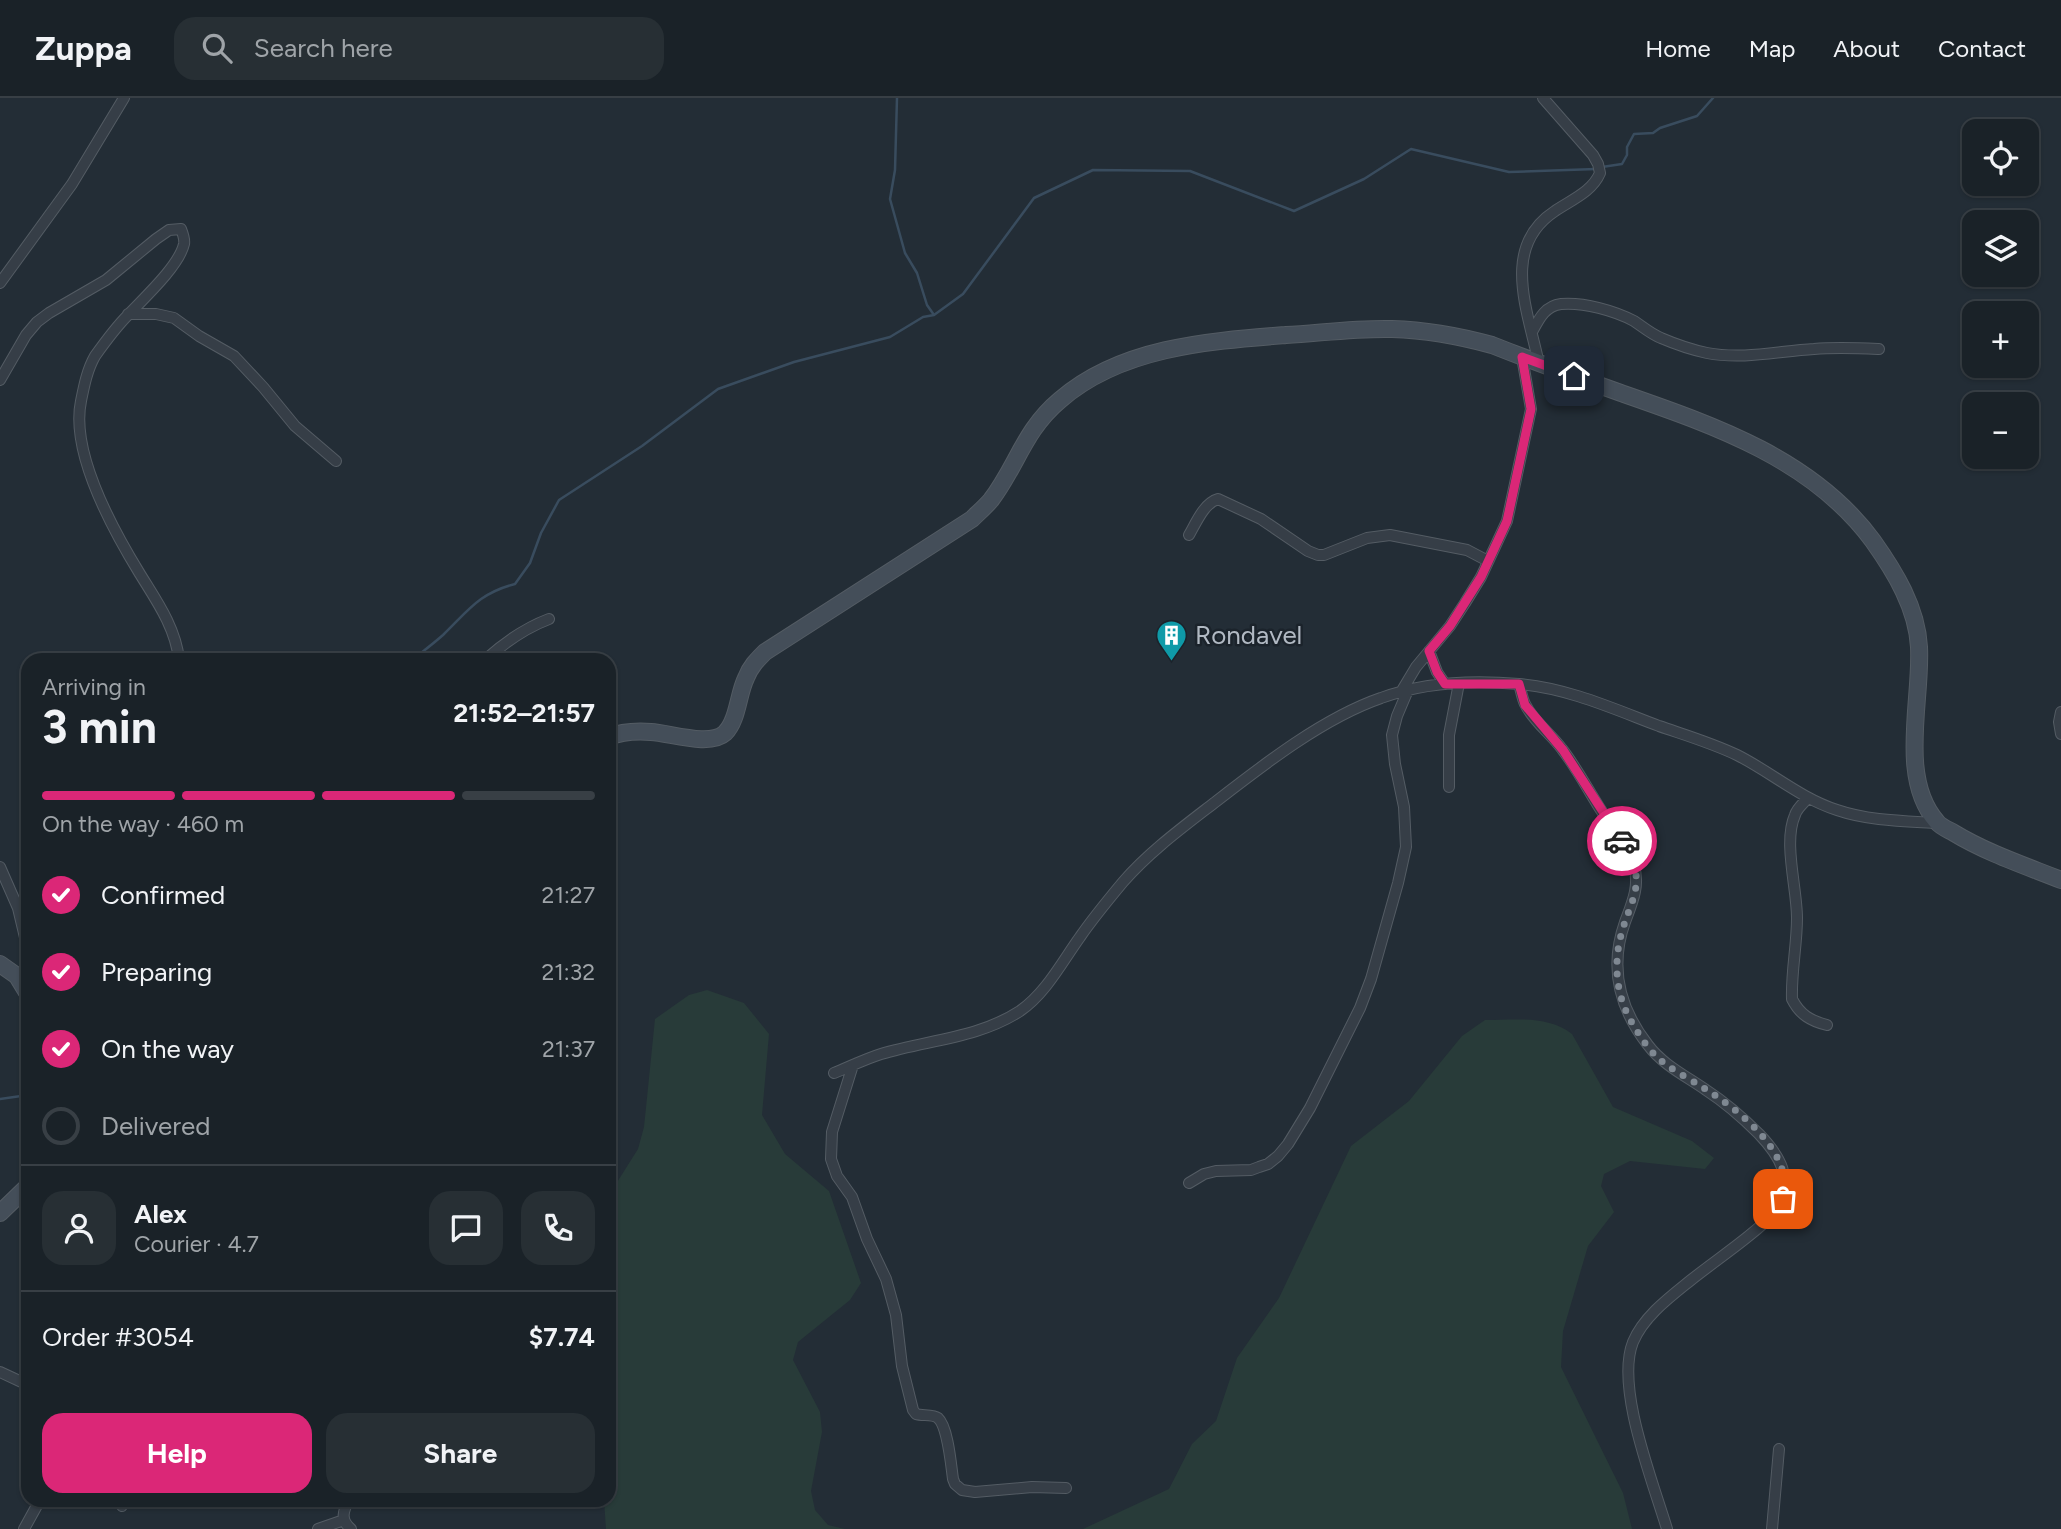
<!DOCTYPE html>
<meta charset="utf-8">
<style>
body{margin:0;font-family:Figtree,sans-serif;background:#272f34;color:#f1f3f6;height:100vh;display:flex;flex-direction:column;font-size:26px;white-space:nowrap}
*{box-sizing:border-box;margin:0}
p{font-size:23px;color:#9fa4a8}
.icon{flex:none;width:38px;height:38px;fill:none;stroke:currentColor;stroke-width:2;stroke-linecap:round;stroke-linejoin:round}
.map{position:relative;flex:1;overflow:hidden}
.details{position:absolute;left:21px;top:555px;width:595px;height:854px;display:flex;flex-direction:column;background:#1a2228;border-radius:21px;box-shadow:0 2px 5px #0004,0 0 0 2px #383f45}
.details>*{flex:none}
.controls{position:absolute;left:1962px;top:21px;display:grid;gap:14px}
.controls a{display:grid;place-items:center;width:77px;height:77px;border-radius:14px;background:#1a2228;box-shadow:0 2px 5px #0004,0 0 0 2px #383f45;font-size:35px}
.pin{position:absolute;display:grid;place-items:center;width:60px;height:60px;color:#fff;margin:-30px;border-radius:14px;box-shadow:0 4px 10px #0006}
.courier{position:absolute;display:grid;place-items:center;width:70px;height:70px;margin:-35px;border:5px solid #db2777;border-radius:50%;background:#fff;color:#222;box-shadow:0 2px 9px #0007}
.overview em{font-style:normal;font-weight:700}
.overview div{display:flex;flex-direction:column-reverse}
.overview{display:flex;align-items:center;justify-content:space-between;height:119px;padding:0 21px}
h1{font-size:46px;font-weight:700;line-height:52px}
.bar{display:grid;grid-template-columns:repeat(4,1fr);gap:10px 7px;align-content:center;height:84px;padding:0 21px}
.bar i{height:9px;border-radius:5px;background:#383f45}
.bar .selected{background:#db2777}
.bar p{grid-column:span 4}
.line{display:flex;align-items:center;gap:18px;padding:0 21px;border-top:2px solid #383f45}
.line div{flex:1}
.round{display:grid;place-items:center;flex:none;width:74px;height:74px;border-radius:21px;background:#272f34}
ol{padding:0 21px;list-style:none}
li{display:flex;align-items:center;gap:21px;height:77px}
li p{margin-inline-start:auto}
li .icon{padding:7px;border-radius:50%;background:#db2777;color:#fff;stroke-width:4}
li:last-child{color:#9fa4a8}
li i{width:38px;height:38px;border:4px solid #383f45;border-radius:50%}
.primary-button{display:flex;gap:14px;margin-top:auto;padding:14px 21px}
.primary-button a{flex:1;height:80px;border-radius:21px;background:#db2777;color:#fff;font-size:28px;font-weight:700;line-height:80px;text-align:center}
.primary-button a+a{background:#272f34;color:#f1f3f6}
header{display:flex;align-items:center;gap:42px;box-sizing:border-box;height:98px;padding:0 35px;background:#1a2228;border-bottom:2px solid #383f45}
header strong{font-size:33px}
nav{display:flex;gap:38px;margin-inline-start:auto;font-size:24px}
.search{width:490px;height:63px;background:#272f34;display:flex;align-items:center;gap:18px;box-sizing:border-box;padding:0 24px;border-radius:21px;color:#9fa4a8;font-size:26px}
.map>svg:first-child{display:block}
</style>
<header>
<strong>Zuppa</strong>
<div class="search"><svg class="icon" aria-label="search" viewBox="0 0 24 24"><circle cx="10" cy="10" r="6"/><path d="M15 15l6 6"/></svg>Search here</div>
<nav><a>Home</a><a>Map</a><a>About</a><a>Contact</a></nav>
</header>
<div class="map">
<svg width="2061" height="1431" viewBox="0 0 2061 1431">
<rect width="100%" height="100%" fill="#232d36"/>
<path fill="#283b39" d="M 707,892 L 744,905 L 769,936 L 762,1017 L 785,1056 L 829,1093 L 861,1185 L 850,1202 L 798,1244 L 793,1262 L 820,1314 L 822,1334 L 811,1393 L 815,1412 L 828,1427 L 845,1431 L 606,1431 L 604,1402 L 609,1402 L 609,1097 L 638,1051 L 644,1029 L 655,921 L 689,897 Z
M 1485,922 C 1514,922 1548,917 1572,936 L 1613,1009 L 1692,1043 L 1714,1060 L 1705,1071 L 1630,1063 L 1604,1076 L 1601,1088 L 1614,1114 L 1588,1148 L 1563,1233 L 1561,1269 L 1623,1395 L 1632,1431 L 1083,1431 L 1169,1391 L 1192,1346 L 1216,1323 L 1237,1260 L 1279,1200 L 1351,1048 L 1409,1003 L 1462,938 Z"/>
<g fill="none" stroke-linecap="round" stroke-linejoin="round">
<path stroke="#394c5e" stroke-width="2.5" d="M 897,0 L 895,72 L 890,101 L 905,155 L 917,175 L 927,207 L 934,217
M 1602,69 L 1622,66 L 1627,57 L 1627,49 L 1634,36 L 1653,35 L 1660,30 L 1697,18 L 1713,0
M 412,562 C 422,554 433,546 443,537 C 468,513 479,495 515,486 L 530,465 L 541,435 L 559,402 L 642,348 L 718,291 L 794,264 L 890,239 L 923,219 L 934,217 L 963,196 L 1034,100 L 1093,72 L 1190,73 L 1294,113 L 1364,81 L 1411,51 L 1509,74 L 1596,71
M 0,1001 L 28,997"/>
<defs>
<path id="street" d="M 0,185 L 72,86 L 124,0
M 128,216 L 156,216 L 174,220 L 199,238 L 234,258 L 263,289 L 295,328 L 336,363
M 1532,234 C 1539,221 1545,208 1561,206 C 1584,204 1615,213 1634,223 C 1643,229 1651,236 1661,240 C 1675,246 1693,252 1707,255 C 1743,262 1779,253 1814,251 C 1836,249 1857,250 1879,251
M 1539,266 C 1528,213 1500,149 1555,113 C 1571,102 1592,94 1600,75 L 1598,66 L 1593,57 L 1543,0
M 0,282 L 26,237 L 37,224 L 49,215 L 106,182 L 156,141 L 169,132 L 181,131 C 183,136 185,141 184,146 C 179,168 144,200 128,217 C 116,229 105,244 95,258 C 87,272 84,288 81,303 C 70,355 113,432 140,476 C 156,502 176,530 179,562
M 1189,437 C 1196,425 1204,405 1218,401 L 1261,421 L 1308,453 L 1318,457 L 1324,457 L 1367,440 L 1390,437 L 1467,452 L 1488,463
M 1429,553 L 1437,574 L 1445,586
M 485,562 C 505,544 525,530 549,521
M 1519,586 C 1521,592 1522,600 1525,606 C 1533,623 1551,636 1562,651 C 1576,669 1587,690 1599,709 C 1611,728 1627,746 1634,768 C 1640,788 1632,805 1625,824 C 1609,869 1619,910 1648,947 C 1663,967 1686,978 1706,992 C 1726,1005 1742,1019 1759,1036 C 1781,1059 1793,1080 1778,1111 C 1753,1138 1720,1159 1691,1182 C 1670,1199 1644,1218 1633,1244 C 1615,1289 1653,1384 1667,1431
M 1401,594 L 1416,569 L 1450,528 L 1465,505 L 1481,479 L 1507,423 L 1531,311 L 1522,259
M 2061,614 L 2059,624 L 2061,636
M 1449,689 L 1449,637 L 1459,585
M 1808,700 C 1804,705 1797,710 1795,717 C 1783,744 1797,790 1797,820 C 1797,847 1791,874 1792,901 C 1800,917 1811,923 1827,927
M 0,769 L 18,810 L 28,852
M 853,967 L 832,1034 L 831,1061 L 837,1078 L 852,1099 L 867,1141 L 886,1181 L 896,1217 L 902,1268 L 913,1312 L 916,1316 C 922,1318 933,1316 938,1320 C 948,1329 951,1367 953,1381 L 955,1386 L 962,1392 L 975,1394 L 1032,1389 L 1066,1390
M 834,975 C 849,969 865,961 881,956 C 927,942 979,940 1020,913 C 1046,895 1062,864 1080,839 C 1093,820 1108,802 1123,784 C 1149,754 1183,729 1214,705 C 1263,667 1323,620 1381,600 C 1424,584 1474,582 1519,586 C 1568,590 1614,611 1659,628 C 1685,637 1712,645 1737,657 C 1771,674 1800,700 1837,712 C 1869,723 1905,723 1938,725
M 1189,1085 L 1204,1076 L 1216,1073 L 1251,1072 L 1259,1069 L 1268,1066 L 1278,1058 L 1288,1046 L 1310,1010 L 1360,910 L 1371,881 L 1398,785 L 1406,749 L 1404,709 L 1395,666 L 1392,637 L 1397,618 L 1408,592
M 0,1274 L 28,1287
M 118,1402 L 122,1408
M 349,1402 C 343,1413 340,1422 351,1431
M 24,1431 L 40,1402
M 318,1431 L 344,1422
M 1772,1431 L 1779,1351"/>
<path id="secondary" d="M 609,639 C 623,633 637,633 651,634 C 670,635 710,649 725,635 C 738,622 738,596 746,580 C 750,569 757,562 765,554 L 972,421 C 978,415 985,409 991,402 C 1017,368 1024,332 1060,302 C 1121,249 1209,243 1286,237 C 1321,235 1357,230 1392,231 C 1426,232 1459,238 1492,247 C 1535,264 1578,280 1621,295 C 1713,327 1813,361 1873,443 C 1895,474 1917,510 1919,549 C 1922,602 1898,680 1937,724 C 1941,729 1949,732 1954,735 C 1987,755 2026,768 2061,782
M 0,866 L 17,878 L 28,896
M 0,1115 L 28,1088"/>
</defs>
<use href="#street" stroke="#545c64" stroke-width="12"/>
<use href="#secondary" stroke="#545c64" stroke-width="18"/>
<use href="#street" stroke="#363e47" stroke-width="10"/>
<use href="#secondary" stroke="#444e59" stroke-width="16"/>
</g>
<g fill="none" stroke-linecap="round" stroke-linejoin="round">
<path stroke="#7f8892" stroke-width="7" stroke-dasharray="0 12.6" d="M 1622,743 C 1628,753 1635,765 1636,777 C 1638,793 1630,809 1625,824 C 1612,860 1614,899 1636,931 C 1641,940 1648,950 1655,957 C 1669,971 1688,980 1704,990 C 1738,1012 1795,1054 1783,1101"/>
<path stroke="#db2777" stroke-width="9" d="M 1574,278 L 1522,259 L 1531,311 L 1507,423 L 1481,479 L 1450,528 L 1429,553 L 1437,574 L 1445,586 L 1519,586 L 1525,607 L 1563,652 L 1622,743"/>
</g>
<defs>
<symbol id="building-pin" viewBox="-11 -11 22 30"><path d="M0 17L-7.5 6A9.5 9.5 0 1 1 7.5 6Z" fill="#0f9aa8" stroke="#1b232b"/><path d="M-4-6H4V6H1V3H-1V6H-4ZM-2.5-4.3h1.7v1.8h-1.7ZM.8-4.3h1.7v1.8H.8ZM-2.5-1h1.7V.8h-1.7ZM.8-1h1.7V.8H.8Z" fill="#fff"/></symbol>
</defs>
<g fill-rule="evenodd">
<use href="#building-pin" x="1154" y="520" width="35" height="47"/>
</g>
<g text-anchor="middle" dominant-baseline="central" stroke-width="5" stroke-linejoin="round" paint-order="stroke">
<g font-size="26" fill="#b1b9c3" stroke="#1b232b" text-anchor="start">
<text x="1195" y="537">Rondavel</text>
</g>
</g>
</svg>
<div class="controls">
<a><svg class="icon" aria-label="locate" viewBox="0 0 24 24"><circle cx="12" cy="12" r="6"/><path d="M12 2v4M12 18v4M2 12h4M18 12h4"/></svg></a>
<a><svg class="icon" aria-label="layers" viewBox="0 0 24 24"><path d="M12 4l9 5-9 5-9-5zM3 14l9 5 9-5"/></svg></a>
<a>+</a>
<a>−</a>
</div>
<div class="pin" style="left:1783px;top:1101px;background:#ea580c"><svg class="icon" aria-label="bag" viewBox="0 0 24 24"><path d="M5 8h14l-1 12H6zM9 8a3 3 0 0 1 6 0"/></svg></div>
<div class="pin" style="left:1574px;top:278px;background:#1f2937"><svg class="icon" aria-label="home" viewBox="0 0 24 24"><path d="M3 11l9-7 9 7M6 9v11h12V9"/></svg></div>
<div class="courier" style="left:1622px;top:743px"><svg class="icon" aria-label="car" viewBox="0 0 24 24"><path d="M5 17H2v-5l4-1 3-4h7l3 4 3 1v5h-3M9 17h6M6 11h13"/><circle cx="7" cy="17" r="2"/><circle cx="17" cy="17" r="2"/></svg></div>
<section class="details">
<div class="overview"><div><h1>3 min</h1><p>Arriving in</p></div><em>21:52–21:57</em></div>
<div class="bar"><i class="selected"></i><i class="selected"></i><i class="selected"></i><i></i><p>On the way · 460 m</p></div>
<ol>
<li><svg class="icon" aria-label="check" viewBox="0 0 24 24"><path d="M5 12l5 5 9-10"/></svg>Confirmed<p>21:27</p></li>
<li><svg class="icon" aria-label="check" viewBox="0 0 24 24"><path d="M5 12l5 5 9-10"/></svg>Preparing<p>21:32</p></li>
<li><svg class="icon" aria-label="check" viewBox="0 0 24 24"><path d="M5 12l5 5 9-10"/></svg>On the way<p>21:37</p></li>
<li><i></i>Delivered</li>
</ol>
<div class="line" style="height:126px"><a class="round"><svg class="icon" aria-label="person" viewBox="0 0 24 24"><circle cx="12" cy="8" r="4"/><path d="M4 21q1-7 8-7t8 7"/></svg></a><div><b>Alex</b><p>Courier · 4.7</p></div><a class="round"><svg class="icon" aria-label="chat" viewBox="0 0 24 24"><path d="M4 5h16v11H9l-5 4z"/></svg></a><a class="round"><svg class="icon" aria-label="phone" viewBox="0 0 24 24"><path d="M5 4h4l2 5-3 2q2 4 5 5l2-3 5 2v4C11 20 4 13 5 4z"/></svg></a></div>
<div class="line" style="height:91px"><div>Order #3054</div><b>$7.74</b></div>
<div class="primary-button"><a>Help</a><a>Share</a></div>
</section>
</div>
